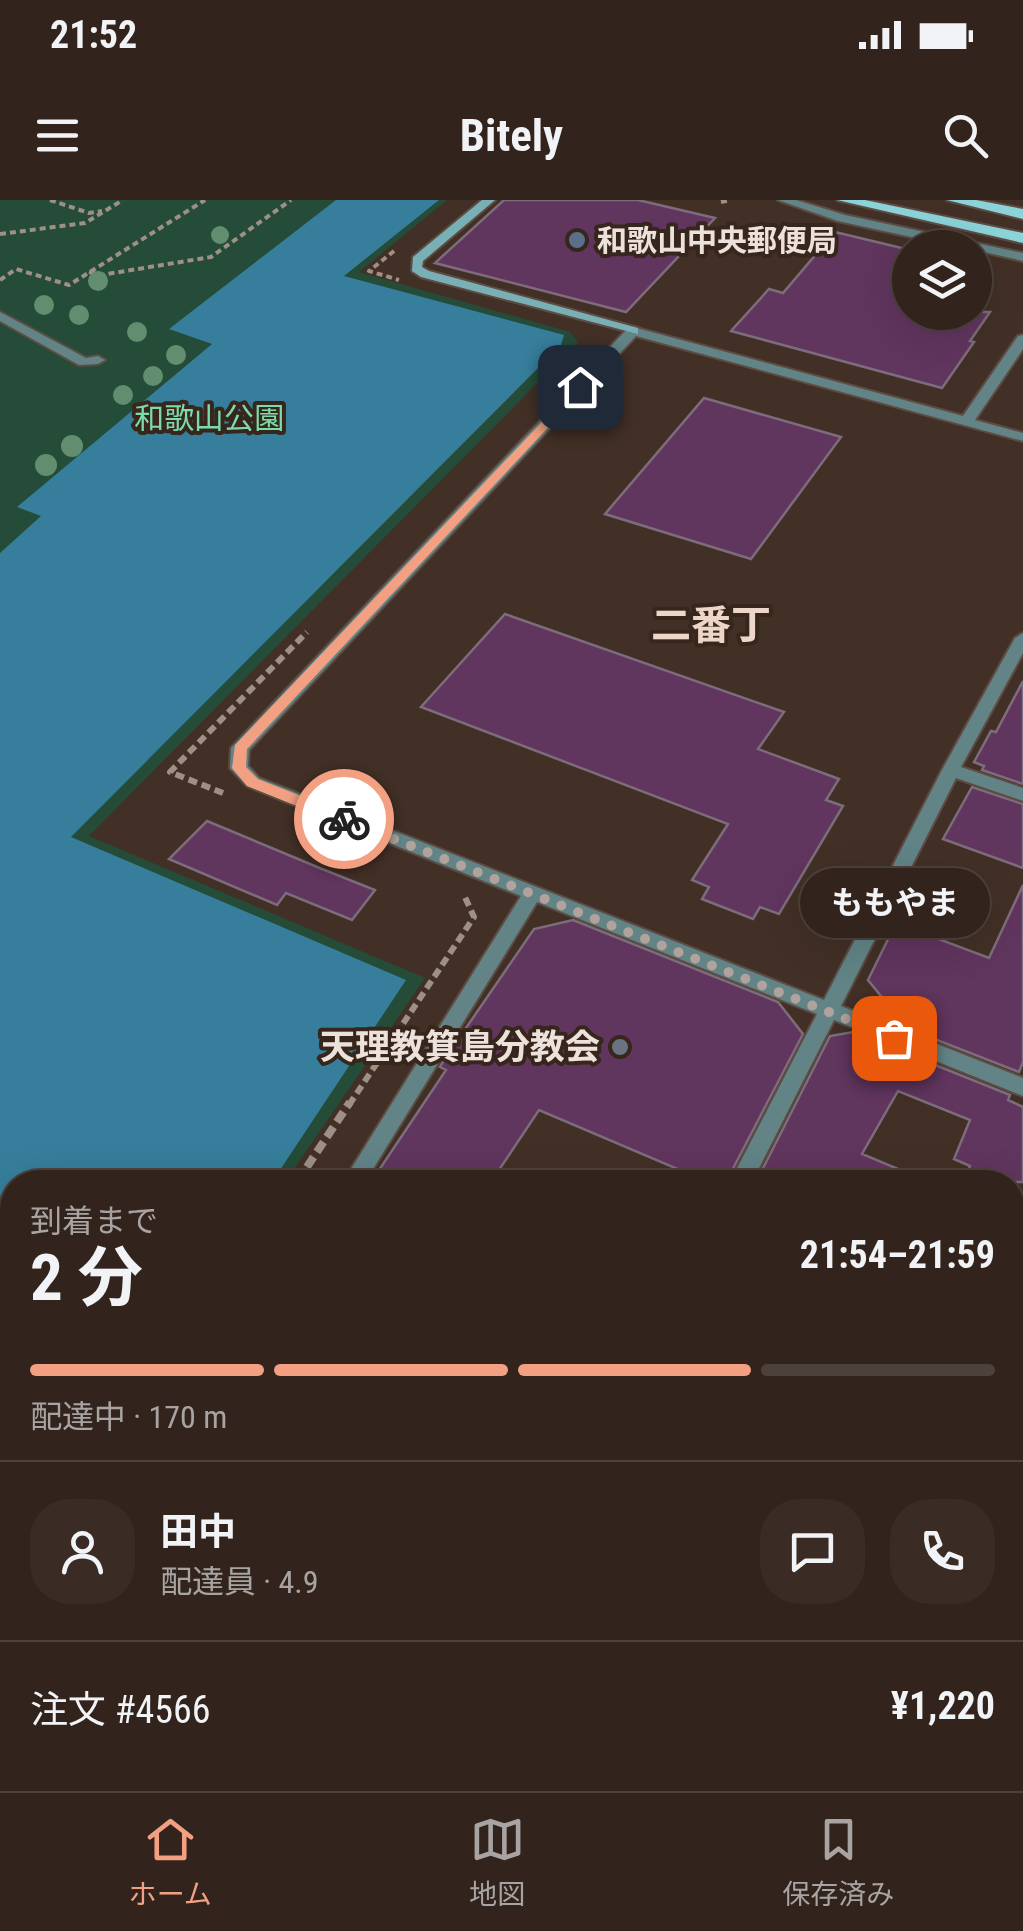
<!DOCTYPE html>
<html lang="ja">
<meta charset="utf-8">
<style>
body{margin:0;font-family:"Roboto Condensed","Noto Sans JP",sans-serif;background:#3a2c25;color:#f1f3f6;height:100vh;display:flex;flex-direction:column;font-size:38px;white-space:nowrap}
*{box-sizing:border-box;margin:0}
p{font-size:32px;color:#a8a4a3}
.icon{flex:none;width:55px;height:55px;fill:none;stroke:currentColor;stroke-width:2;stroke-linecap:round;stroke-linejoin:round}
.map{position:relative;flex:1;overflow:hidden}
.sheet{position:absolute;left:0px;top:970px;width:1025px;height:622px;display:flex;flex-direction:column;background:#32241c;border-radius:40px 40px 0 0;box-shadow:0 10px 40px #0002,0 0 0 2px #4d413b}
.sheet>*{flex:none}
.fabs{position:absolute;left:892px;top:30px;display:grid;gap:20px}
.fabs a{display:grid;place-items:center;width:100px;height:100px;border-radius:50%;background:#32241c;box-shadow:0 10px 40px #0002,0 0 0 2px #4d413b;font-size:50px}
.pin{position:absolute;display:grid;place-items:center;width:85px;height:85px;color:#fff;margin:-42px;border-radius:20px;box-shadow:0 5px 15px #0006}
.courier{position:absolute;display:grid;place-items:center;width:100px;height:100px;margin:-50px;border:8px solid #f2a081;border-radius:50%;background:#fff;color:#222;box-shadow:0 2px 12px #0007}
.bubble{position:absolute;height:70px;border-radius:35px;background:#32241c;box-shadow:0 10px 40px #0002,0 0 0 2px #4d413b;font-size:32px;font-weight:700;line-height:70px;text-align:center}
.head em{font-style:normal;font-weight:700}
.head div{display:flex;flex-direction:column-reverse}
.head{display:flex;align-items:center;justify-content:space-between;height:170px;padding:0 30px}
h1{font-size:65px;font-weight:700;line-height:75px}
.bar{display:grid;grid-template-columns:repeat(4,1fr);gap:15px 10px;align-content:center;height:120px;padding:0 30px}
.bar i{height:12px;border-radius:8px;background:#4d413b}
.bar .active{background:#f2a081}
.bar p{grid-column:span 4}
.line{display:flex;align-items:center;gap:25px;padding:0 30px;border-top:2px solid #4d413b}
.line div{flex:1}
.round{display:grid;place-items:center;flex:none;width:105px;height:105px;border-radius:40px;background:#3a2c25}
.status{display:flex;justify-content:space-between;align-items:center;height:70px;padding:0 50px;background:#32241c;direction:ltr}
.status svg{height:28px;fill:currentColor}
header{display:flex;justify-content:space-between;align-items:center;height:130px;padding:0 30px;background:#32241c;font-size:45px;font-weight:700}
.tab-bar{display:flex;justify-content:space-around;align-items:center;height:140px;border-top:2px solid #4d413b;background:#32241c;font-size:28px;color:#a8a4a3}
.tab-bar a{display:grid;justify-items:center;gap:5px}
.tab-bar .active{color:#f2a081}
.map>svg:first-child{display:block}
</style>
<div class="status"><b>21:52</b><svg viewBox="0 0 49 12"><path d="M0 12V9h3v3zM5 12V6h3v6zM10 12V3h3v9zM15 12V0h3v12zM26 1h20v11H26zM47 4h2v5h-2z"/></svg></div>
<header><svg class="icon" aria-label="menu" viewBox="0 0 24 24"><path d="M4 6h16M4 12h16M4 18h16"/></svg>Bitely<svg class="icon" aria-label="search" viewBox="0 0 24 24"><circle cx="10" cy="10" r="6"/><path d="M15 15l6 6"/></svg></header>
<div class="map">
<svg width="1023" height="1591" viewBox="0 0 1023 1591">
<rect width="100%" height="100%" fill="#423026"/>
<path fill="#254c38" d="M 0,0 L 447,0 L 359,72 L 570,132 L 578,142 L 89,636 L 425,778 L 285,982 L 12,982 L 12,1107 L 0,1101 Z"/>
<path fill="#367e9b" d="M 336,0 L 439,0 L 344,76 L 564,135 L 561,145 L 71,637 L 406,780 L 272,982 L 12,982 L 12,1094 L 0,1087 L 0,353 L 41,316 L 17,307 L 212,144 L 169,129 Z"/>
<path fill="#60355e" stroke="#7d6c7b" stroke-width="2.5" d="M 504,0 L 638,0 L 715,18 L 626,112 L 435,63 Z
M 835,32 L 910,50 L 910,112 L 990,112 L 970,141 L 974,142 L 942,188 L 731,131 L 769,89 L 783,93 Z
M 704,198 L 841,237 L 751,359 L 605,314 Z
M 505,414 L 784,512 L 758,549 L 839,579 L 826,600 L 843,606 L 779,714 L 760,707 L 753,719 L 702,699 L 709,687 L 692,680 L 728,624 L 421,507 Z
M 1023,481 L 1023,584 L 982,570 L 984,566 L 974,562 L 991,531 L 996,532 Z
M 972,587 L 1023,604 L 1023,668 L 943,639 Z
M 207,621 L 322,669 L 375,690 L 352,720 L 286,693 L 277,705 L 169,659 Z
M 1023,685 L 1023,862 L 1019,872 L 896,824 L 902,822 L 868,780 L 896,723 L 989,758 Z
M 573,720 L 778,802 L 803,834 L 726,982 L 708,982 L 539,910 L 491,982 L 371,982 L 446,870 L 440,867 L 444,860 L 534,729 Z
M 853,832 L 1010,895 L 1008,900 L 1023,907 L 1023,982 L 964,982 L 970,966 L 954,959 L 970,920 L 898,891 L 862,954 L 929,982 L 756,982 L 830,836 Z"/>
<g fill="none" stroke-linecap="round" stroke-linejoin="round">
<defs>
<path id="lane" d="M 0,112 L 86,158 L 98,156 L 105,160 L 98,164 L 79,165 L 0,121 Z"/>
<path id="street" d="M 778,0 L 796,0 L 845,15 L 1023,53 L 1023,61 L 975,50 L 975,48 L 962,48 L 838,21 Z
M 633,127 L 963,216 L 1018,136 L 1023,135 L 1023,149 L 975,220 L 1023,233 L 1023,241 L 636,136 L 249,550 L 248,566 L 259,578 L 824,800 L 942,570 L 1015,438 L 1023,433 L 1023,453 L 961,567 L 1023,588 L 1023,601 L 956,578 L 841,806 L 1023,878 L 1023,896 L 834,820 L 752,982 L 730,982 L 817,814 L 537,702 L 365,982 L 343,982 L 521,696 L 247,586 L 230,568 L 231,548 L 628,128 Z
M 1012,1317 L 1023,1321 L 1023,1347 L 1012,1342 Z
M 1023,1417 L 1023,1466 L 1012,1473 L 1012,1423 Z
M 12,1528 L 12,1567 L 0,1575 L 0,1536 Z
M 955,1580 L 983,1580 L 979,1591 L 951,1591 Z"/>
<path id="secondary" d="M 482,0 L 495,0 L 423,61 L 422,67 L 429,71 L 638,128 L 638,134 L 421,77 L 412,71 L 413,57 Z
M 0,1196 L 12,1201 L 12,1224 L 0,1219 Z
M 626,1580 L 665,1580 L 671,1591 L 632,1591 Z"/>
<path id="primary" d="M 837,0 L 865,0 L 1023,33 L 1023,43 Z
M 947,0 L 976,0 L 1023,9 L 1023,19 Z"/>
</defs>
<use href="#lane" stroke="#5d4c43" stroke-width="4"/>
<use href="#street" stroke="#5d4c43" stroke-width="4"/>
<use href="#secondary" stroke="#5d4c43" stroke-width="4"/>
<use href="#primary" stroke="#5d4c43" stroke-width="4"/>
<path stroke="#9e8f87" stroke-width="4" stroke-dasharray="6 4" stroke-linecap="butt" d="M 50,0 L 89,13 L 102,11
M 721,2 L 730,0
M 0,34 L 85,23 L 123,0
M 394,51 L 369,71 L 399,80
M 89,72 L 101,75 L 211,57 L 291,0
M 0,80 L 16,69 L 69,85 L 205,0"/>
<path stroke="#9e8f87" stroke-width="6" stroke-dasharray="9 5" stroke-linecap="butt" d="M 223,593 L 170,572 L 307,432
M 349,905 L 474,717 L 464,695"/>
<path stroke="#9e8f87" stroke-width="8" stroke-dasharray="12 6" stroke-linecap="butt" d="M 297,982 L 350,902
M 0,1123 L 12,1129
M 0,1288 L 12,1294
M 456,1591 L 461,1580"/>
<use href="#lane" fill="#628487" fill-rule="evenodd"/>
<use href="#street" fill="#628487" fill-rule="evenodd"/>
<use href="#secondary" fill="#79b0b5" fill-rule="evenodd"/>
<use href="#primary" fill="#8bd2d9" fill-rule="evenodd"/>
</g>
<g fill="#628e6f">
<circle cx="220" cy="35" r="9"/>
<circle cx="98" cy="81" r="10"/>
<circle cx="44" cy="105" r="10"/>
<circle cx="79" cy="115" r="10"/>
<circle cx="137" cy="132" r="10"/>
<circle cx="176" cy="155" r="10"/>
<circle cx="153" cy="176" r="10"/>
<circle cx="123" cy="195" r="10"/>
<circle cx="72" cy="246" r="11"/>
<circle cx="46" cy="265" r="11"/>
</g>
<path fill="#f2a081" d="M 577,185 L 586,187 L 247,549 L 246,567 L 258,579 L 349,615 L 349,623 L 339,623 L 247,586 L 232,568 L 235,545 Z"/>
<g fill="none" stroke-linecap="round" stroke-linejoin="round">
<path stroke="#b1a39c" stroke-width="10" stroke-dasharray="0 18" d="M 344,619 L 894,838"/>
</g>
<circle fill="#5c6f8a" stroke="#37261c" stroke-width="4" cx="577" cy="40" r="10"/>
<circle fill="#6b7280" stroke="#37261c" stroke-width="4" cx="620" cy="847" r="10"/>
<g text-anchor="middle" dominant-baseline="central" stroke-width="8" stroke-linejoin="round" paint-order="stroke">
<g font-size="30" font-weight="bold" fill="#ede1db" stroke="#37261c" text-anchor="start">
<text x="597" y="40">和歌山中央郵便局</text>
</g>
<g font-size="30" fill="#7cdbab" stroke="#37261c">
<text x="209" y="218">和歌山公園</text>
</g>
<g font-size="35" font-weight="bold" fill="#ede1db" stroke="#37261c" text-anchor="end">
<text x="600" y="847">天理教箕島分教会</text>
</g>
<g font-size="40" font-weight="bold" fill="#edd6c9" stroke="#37261c">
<text x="711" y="425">二番丁</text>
</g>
</g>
</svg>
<div class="fabs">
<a><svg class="icon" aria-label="layers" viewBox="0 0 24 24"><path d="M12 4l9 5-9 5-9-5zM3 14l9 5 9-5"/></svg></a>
</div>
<div class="pin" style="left:894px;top:838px;background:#ea580c"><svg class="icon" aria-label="bag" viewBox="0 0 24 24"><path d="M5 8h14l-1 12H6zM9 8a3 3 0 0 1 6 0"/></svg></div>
<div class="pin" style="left:580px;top:187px;background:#1f2937"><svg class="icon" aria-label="home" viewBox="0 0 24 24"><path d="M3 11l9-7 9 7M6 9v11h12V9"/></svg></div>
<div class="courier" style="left:344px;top:619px"><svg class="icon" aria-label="bike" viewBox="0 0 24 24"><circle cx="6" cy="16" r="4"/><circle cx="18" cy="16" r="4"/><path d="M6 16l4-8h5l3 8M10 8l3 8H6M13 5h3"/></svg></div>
<div class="bubble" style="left:800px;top:668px;width:190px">ももやま</div>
<section class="sheet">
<div class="head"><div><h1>2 分</h1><p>到着まで</p></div><em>21:54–21:59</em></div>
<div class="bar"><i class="active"></i><i class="active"></i><i class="active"></i><i></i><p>配達中 · 170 m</p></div>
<div class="line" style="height:180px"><a class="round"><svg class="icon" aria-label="person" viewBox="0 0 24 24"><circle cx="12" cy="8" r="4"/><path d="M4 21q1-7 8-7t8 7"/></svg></a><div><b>田中</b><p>配達員 · 4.9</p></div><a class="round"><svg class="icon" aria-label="chat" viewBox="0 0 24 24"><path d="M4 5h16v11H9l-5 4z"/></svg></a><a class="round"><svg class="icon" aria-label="phone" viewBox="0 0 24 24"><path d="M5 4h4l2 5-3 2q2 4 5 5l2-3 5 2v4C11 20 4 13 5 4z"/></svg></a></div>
<div class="line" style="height:130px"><div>注文 #4566</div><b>¥1,220</b></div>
</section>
</div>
<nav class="tab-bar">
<a class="active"><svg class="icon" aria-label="home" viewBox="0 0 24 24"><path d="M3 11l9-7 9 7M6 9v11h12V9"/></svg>ホーム</a>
<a><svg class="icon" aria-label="map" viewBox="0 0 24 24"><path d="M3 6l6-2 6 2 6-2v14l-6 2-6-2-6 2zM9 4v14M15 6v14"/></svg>地図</a>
<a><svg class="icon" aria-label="saved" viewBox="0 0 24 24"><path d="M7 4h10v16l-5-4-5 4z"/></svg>保存済み</a>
</nav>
